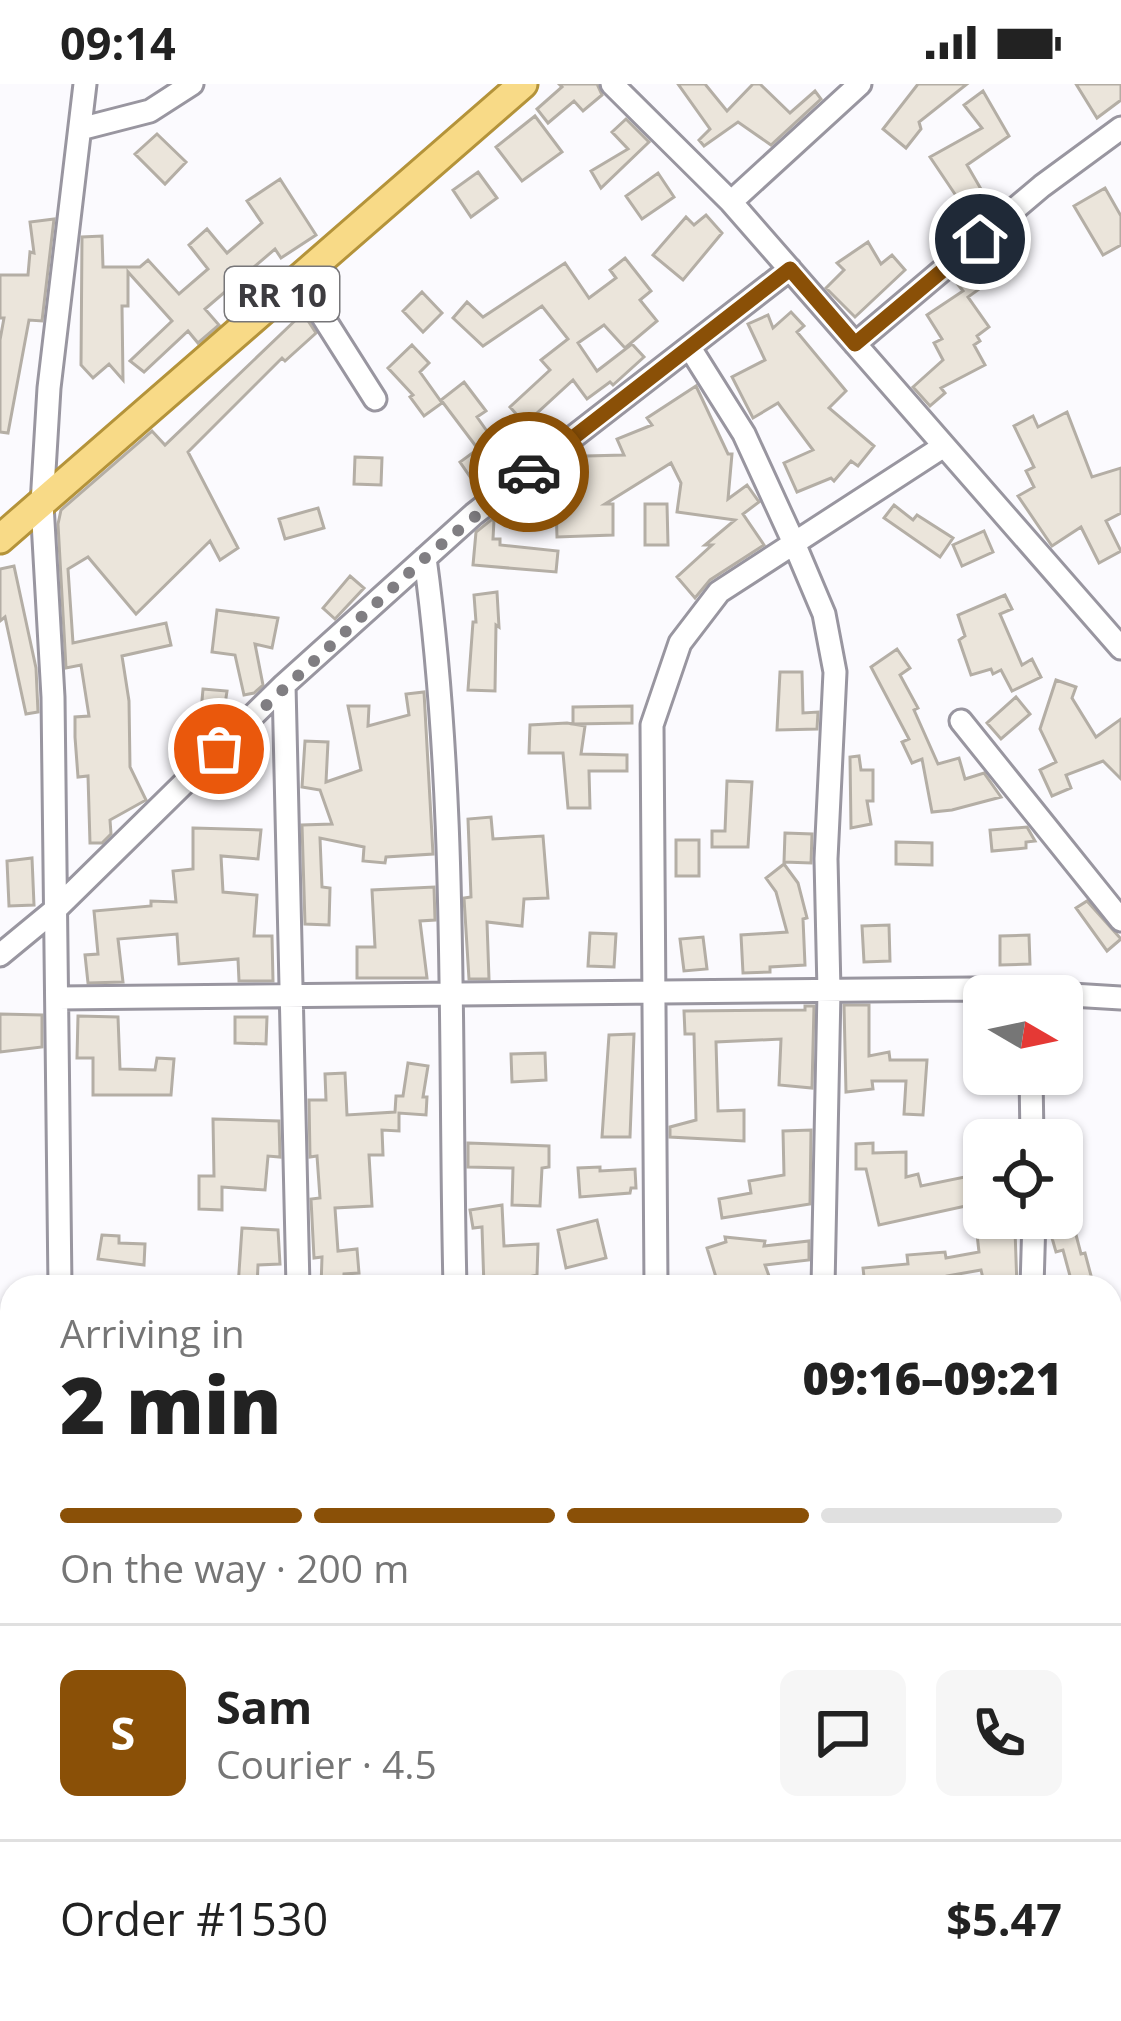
<!DOCTYPE html>
<meta charset="utf-8">
<style>
body{margin:0;font-family:"Open Sans",sans-serif;background:#f6f6f6;color:#222;height:100vh;display:flex;flex-direction:column;font-size:45px;white-space:nowrap}
*{box-sizing:border-box;margin:0}
p{font-size:39px;color:#767676}
.icon{flex:none;width:66px;height:66px;fill:none;stroke:currentColor;stroke-width:2;stroke-linecap:round;stroke-linejoin:round}
.map{position:relative;flex:1;overflow:hidden}
.sheet{position:absolute;left:0px;top:1191px;width:1122px;height:747px;display:flex;flex-direction:column;background:#fff;border-radius:36px 36px 0 0;box-shadow:0 3px 9px #0004}
.sheet>*{flex:none}
.needle{width:78px;rotate:99deg}
.tools{position:absolute;left:963px;top:891px;display:grid;gap:24px}
.tools a{display:grid;place-items:center;width:120px;height:120px;border-radius:18px;background:#fff;box-shadow:0 3px 9px #0004;font-size:60px}
.pin{position:absolute;display:grid;place-items:center;width:102px;height:102px;color:#fff;margin:-51px;border:6px solid #fff;border-radius:50%;box-shadow:0 3px 12px #0007}
.courier{position:absolute;display:grid;place-items:center;width:120px;height:120px;margin:-60px;border:9px solid #8a5007;border-radius:50%;background:#fff;color:#222;box-shadow:0 3px 15px #0007}
.headline em{font-style:normal;font-weight:800}
.headline div{display:flex;flex-direction:column-reverse}
.headline{display:flex;align-items:center;justify-content:space-between;height:204px;padding:0 60px}
h1{font-size:78px;font-weight:800;line-height:90px}
.bar{display:grid;grid-template-columns:repeat(4,1fr);gap:18px 12px;align-content:center;height:144px;padding:0 60px}
.bar i{height:15px;border-radius:9px;background:#e0e0e0}
.bar .on{background:#8a5007}
.bar p{grid-column:span 4}
.line{display:flex;align-items:center;gap:30px;padding:0 60px;border-top:3px solid #e0e0e0}
.line div{flex:1}
.round{display:grid;place-items:center;flex:none;width:126px;height:126px;border-radius:18px;background:#f6f6f6}
.status{display:flex;justify-content:space-between;align-items:center;height:84px;padding:0 60px;background:#fff;direction:ltr}
.status svg{height:33px;fill:currentColor}
.map>svg:first-child{display:block}
</style>
<div class="status"><b>09:14</b><svg viewBox="0 0 49 12"><path d="M0 12V9h3v3zM5 12V6h3v6zM10 12V3h3v9zM15 12V0h3v12zM26 1h20v11H26zM47 4h2v5h-2z"/></svg></div>
<div class="map">
<svg width="1121" height="1937" viewBox="0 0 1121 1937">
<rect width="100%" height="100%" fill="#fbfafe"/>
<path fill="#b9f7d7" d="M 1121,1704 L 1121,1937 L 747,1937 L 772,1926 L 1110,1926 L 1110,1712 Z"/>
<path fill="#ebe5db" stroke="#b4aea5" stroke-width="3" d="M 559,0 L 597,0 L 602,11 L 583,27 L 574,17 L 548,39 L 537,25 L 562,3 Z
M 678,0 L 705,0 L 727,27 L 753,0 L 760,0 L 790,29 L 815,7 L 821,15 L 771,61 L 738,38 L 704,62 L 699,56 L 710,45 Z
M 918,0 L 967,0 L 919,38 L 921,45 L 906,64 L 883,45 Z
M 1076,0 L 1121,0 L 1121,16 L 1097,34 Z
M 983,7 L 1009,52 L 967,81 L 985,112 L 965,125 L 930,73 L 982,44 L 964,21 Z
M 535,32 L 562,68 L 522,97 L 496,63 Z
M 626,35 L 649,58 L 601,104 L 591,87 L 628,65 L 612,48 Z
M 157,50 L 186,78 L 165,100 L 135,70 Z
M 478,88 L 497,114 L 471,133 L 453,106 Z
M 658,89 L 674,113 L 642,135 L 626,112 Z
M 280,95 L 316,151 L 281,174 L 275,165 L 205,225 L 219,241 L 198,259 L 188,247 L 144,288 L 130,277 L 172,237 L 128,188 L 128,222 L 122,222 L 123,296 L 109,280 L 93,294 L 81,281 L 82,153 L 102,152 L 103,183 L 140,183 L 148,176 L 179,210 L 208,185 L 189,161 L 207,145 L 227,169 L 262,139 L 247,117 Z
M 1105,104 L 1121,132 L 1121,161 L 1103,171 L 1074,122 Z
M 706,131 L 722,149 L 683,196 L 653,171 L 686,133 L 694,141 Z
M 54,135 L 42,237 L 29,236 L 8,349 L 0,348 L 0,256 L 4,234 L 0,234 L 0,191 L 28,191 L 30,168 L 34,169 L 30,138 Z
M 868,158 L 881,180 L 892,171 L 905,186 L 855,233 L 826,204 L 844,186 L 837,179 Z
M 625,174 L 651,207 L 640,216 L 657,237 L 625,264 L 604,241 L 578,259 L 597,287 L 632,260 L 644,273 L 613,301 L 610,298 L 587,315 L 573,296 L 525,340 L 510,323 L 550,286 L 541,276 L 568,255 L 542,222 L 483,262 L 453,234 L 467,218 L 483,233 L 565,179 L 589,214 L 616,194 L 610,186 Z
M 971,187 L 982,203 L 968,213 L 989,243 L 977,252 L 980,257 L 974,261 L 985,281 L 941,304 L 945,309 L 930,322 L 913,303 L 943,276 L 934,259 L 942,255 L 927,231 L 963,207 L 956,198 Z
M 422,208 L 442,229 L 423,248 L 403,227 Z
M 791,228 L 804,242 L 797,248 L 846,307 L 829,324 L 874,362 L 858,382 L 851,377 L 834,397 L 831,394 L 797,408 L 784,379 L 813,366 L 778,319 L 753,334 L 732,293 L 765,276 L 748,240 L 768,231 L 773,244 Z
M 303,229 L 316,249 L 285,277 L 282,274 L 188,368 L 238,464 L 220,476 L 210,457 L 136,530 L 88,473 L 68,485 L 73,559 L 166,539 L 171,561 L 122,572 L 129,617 L 130,683 L 146,716 L 110,736 L 111,750 L 102,759 L 90,759 L 88,692 L 78,693 L 75,653 L 75,633 L 89,632 L 81,581 L 66,584 L 58,440 L 61,426 L 152,347 L 165,361 Z
M 412,261 L 429,279 L 420,288 L 442,319 L 424,332 L 410,313 L 413,311 L 388,284 Z
M 464,298 L 486,327 L 477,333 L 508,377 L 475,400 L 460,378 L 478,365 L 441,316 Z
M 696,302 L 728,370 L 732,370 L 728,415 L 747,401 L 759,418 L 743,430 L 764,461 L 710,496 L 695,514 L 677,493 L 712,461 L 705,461 L 735,436 L 677,428 L 681,399 L 671,379 L 605,420 L 613,420 L 613,451 L 557,453 L 556,421 L 542,421 L 545,394 L 586,395 L 586,372 L 624,371 L 617,355 L 652,341 L 647,334 Z
M 1067,328 L 1092,393 L 1121,384 L 1121,429 L 1106,437 L 1121,467 L 1099,479 L 1081,443 L 1052,462 L 1018,412 L 1034,403 L 1026,387 L 1034,383 L 1014,342 L 1033,332 L 1038,343 Z
M 355,373 L 382,374 L 381,401 L 354,400 Z
M 645,420 L 667,420 L 668,461 L 645,461 Z
M 894,421 L 913,436 L 917,431 L 953,454 L 940,473 L 884,434 Z
M 318,424 L 324,444 L 285,455 L 279,435 Z
M 491,436 L 494,436 L 493,455 L 500,455 L 500,461 L 558,467 L 556,488 L 473,481 L 476,448 Z
M 984,447 L 993,468 L 962,482 L 953,461 Z
M 14,482 L 36,584 L 38,628 L 26,630 L 5,533 L 0,537 L 0,485 Z
M 350,492 L 364,504 L 335,535 L 323,524 Z
M 497,508 L 499,543 L 496,541 L 495,607 L 468,606 L 473,538 L 476,538 L 474,511 Z
M 1005,511 L 1012,525 L 1000,530 L 1022,581 L 1032,575 L 1041,593 L 1012,607 L 1001,586 L 993,590 L 991,585 L 971,591 L 959,556 L 965,552 L 958,531 Z
M 217,526 L 278,534 L 272,564 L 255,560 L 263,601 L 254,609 L 244,611 L 235,571 L 212,568 Z
M 897,565 L 910,584 L 900,591 L 918,624 L 914,626 L 938,680 L 959,674 L 965,695 L 984,689 L 1001,713 L 952,726 L 932,728 L 922,675 L 912,679 L 902,658 L 909,655 L 871,583 Z
M 780,588 L 802,588 L 803,629 L 818,628 L 817,645 L 777,646 Z
M 1056,596 L 1076,603 L 1072,614 L 1096,653 L 1121,635 L 1121,695 L 1103,677 L 1066,691 L 1071,704 L 1052,712 L 1040,686 L 1056,678 L 1040,645 Z
M 203,605 L 227,607 L 222,641 L 200,639 Z
M 424,608 L 433,770 L 386,773 L 385,779 L 363,777 L 364,763 L 320,754 L 322,803 L 330,804 L 329,841 L 305,840 L 302,741 L 332,740 L 320,706 L 302,703 L 305,657 L 328,658 L 326,698 L 361,686 L 348,622 L 369,622 L 368,642 L 409,631 L 406,610 Z
M 1016,613 L 1030,630 L 1001,655 L 987,639 Z
M 632,622 L 632,639 L 573,640 L 573,623 Z
M 567,639 L 585,642 L 581,670 L 627,671 L 627,687 L 589,687 L 590,724 L 568,724 L 563,669 L 529,669 L 530,641 Z
M 859,672 L 861,686 L 873,686 L 873,717 L 867,717 L 871,740 L 851,744 L 850,673 Z
M 727,697 L 752,698 L 748,763 L 712,763 L 712,747 L 725,747 Z
M 491,733 L 493,755 L 543,752 L 548,814 L 524,815 L 522,842 L 487,838 L 489,895 L 469,895 L 464,814 L 471,813 L 468,735 Z
M 1027,743 L 1035,757 L 1026,758 L 1026,764 L 992,767 L 990,746 Z
M 193,744 L 261,746 L 258,775 L 221,772 L 223,808 L 257,811 L 254,852 L 272,852 L 273,897 L 239,897 L 238,875 L 179,880 L 177,850 L 118,855 L 123,898 L 88,899 L 85,871 L 98,870 L 94,827 L 151,822 L 151,817 L 176,818 L 173,787 L 193,785 Z
M 785,749 L 812,750 L 811,779 L 784,778 Z
M 676,756 L 699,756 L 699,792 L 676,792 Z
M 896,758 L 932,759 L 932,781 L 896,780 Z
M 32,774 L 34,821 L 9,822 L 7,777 Z
M 784,780 L 798,799 L 807,834 L 803,835 L 805,881 L 770,883 L 770,888 L 743,889 L 741,851 L 787,848 L 776,808 L 766,794 Z
M 434,803 L 435,836 L 420,837 L 427,894 L 357,894 L 357,863 L 375,863 L 372,806 Z
M 1087,817 L 1121,855 L 1107,867 L 1076,824 Z
M 889,841 L 890,877 L 864,878 L 862,842 Z
M 590,849 L 616,850 L 614,883 L 588,882 Z
M 1029,851 L 1030,880 L 1000,881 L 1000,852 Z
M 703,853 L 707,885 L 684,887 L 680,855 Z
M 844,921 L 869,921 L 869,972 L 889,968 L 890,976 L 927,976 L 923,1031 L 904,1030 L 906,997 L 872,997 L 873,1005 L 846,1008 Z
M 805,922 L 814,922 L 812,1004 L 779,1001 L 781,955 L 716,958 L 718,1027 L 744,1026 L 744,1057 L 670,1053 L 670,1043 L 696,1036 L 694,950 L 685,950 L 684,927 L 805,926 Z
M 0,930 L 42,931 L 42,963 L 0,968 Z
M 78,932 L 118,933 L 120,985 L 155,986 L 157,974 L 174,975 L 171,1011 L 93,1011 L 93,974 L 77,974 Z
M 235,933 L 267,933 L 266,960 L 235,959 Z
M 634,950 L 630,1053 L 602,1053 L 609,951 Z
M 545,969 L 546,996 L 512,998 L 511,970 Z
M 408,979 L 428,982 L 423,1013 L 427,1013 L 426,1031 L 399,1029 L 399,1047 L 382,1046 L 383,1071 L 369,1071 L 372,1122 L 335,1124 L 338,1167 L 357,1165 L 359,1189 L 344,1190 L 343,1203 L 321,1203 L 322,1173 L 314,1174 L 311,1115 L 320,1114 L 317,1072 L 310,1073 L 309,1016 L 326,1016 L 325,990 L 345,989 L 347,1031 L 395,1028 L 396,1012 L 403,1012 Z
M 213,1035 L 279,1037 L 280,1073 L 268,1072 L 265,1106 L 222,1103 L 222,1126 L 199,1125 L 199,1092 L 214,1092 Z
M 811,1046 L 810,1120 L 722,1134 L 719,1115 L 751,1109 L 749,1097 L 784,1091 L 783,1047 Z
M 468,1059 L 549,1062 L 549,1083 L 542,1084 L 540,1122 L 512,1121 L 513,1084 L 468,1083 Z
M 873,1059 L 873,1069 L 906,1068 L 906,1093 L 918,1090 L 921,1102 L 984,1089 L 984,1118 L 879,1141 L 866,1085 L 856,1085 L 856,1060 Z
M 600,1083 L 600,1087 L 635,1085 L 636,1104 L 631,1104 L 630,1109 L 580,1113 L 578,1084 Z
M 502,1121 L 504,1162 L 538,1160 L 537,1191 L 520,1195 L 520,1203 L 484,1203 L 482,1143 L 473,1144 L 470,1126 Z
M 597,1136 L 606,1174 L 566,1184 L 558,1146 Z
M 242,1144 L 278,1146 L 280,1180 L 258,1181 L 257,1203 L 238,1203 Z
M 1015,1146 L 1017,1203 L 985,1203 L 981,1186 L 947,1192 L 947,1196 L 865,1202 L 863,1184 L 908,1180 L 907,1171 L 945,1168 L 946,1174 L 979,1168 L 977,1150 Z
M 1075,1147 L 1081,1170 L 1085,1169 L 1094,1203 L 1073,1203 L 1063,1166 L 1056,1168 L 1052,1154 Z
M 102,1151 L 119,1152 L 119,1159 L 145,1160 L 144,1181 L 98,1175 Z
M 725,1153 L 765,1157 L 764,1162 L 809,1157 L 809,1176 L 765,1181 L 773,1203 L 719,1203 L 707,1164 L 726,1158 Z"/>
<g fill="none" stroke-linecap="round" stroke-linejoin="round">
<defs>
<path id="minor" d="M 612,0 L 731,118 L 1121,564
M 80,45 L 150,27 L 192,0
M 731,118 L 860,0
M 299,195 L 375,315
M 855,260 L 1042,102 L 1121,44
M 690,264 L 744,350 L 794,459 L 824,530 L 835,588 L 826,775 L 829,907 L 823,1203
M 425,474 C 458,717 449,959 455,1203
M 284,601 L 298,1203
M 961,637 L 1121,836
M 0,871 L 57,824 L 284,601 L 474,430 L 790,185
M 58,914 L 973,905 L 1121,914
M 1031,990 L 1032,1056
M 60,1203 L 53,613 L 42,420 L 49,304 L 85,0
M 656,1203 L 652,641 L 680,559 L 719,508 L 944,362
M 1032,1203 L 1034,1134
M 0,1339 L 12,1340
M 1110,1447 L 1121,1446
M 0,1645 L 12,1645
M 369,1926 L 375,1937
M 61,1937 L 61,1926"/>
<path id="major" d="M 0,455 L 523,0"/>
</defs>
<use href="#minor" stroke="#9996a0" stroke-width="27"/>
<use href="#major" stroke="#b4933a" stroke-width="33"/>
<use href="#minor" stroke="#fff" stroke-width="21"/>
<use href="#major" stroke="#f8da87" stroke-width="27"/>
</g>
<g fill="none" stroke-linecap="round" stroke-linejoin="round">
<path stroke="#807e82" stroke-width="12" stroke-dasharray="0 21.6" d="M 219,665 L 425,474 L 529,388"/>
<path stroke="#8a5007" stroke-width="15" d="M 529,388 L 790,185 L 855,260 L 980,155"/>
</g>
<g text-anchor="middle" dominant-baseline="central" stroke-width="9" stroke-linejoin="round" paint-order="stroke">
<rect fill="#fff" stroke="#777679" stroke-width="3" x="225" y="183" width="114" height="54" rx="9"/>
<g font-size="33" font-weight="bold" fill="#3d3c40">
<text x="282" y="210">RR 10</text>
</g>
</g>
</svg>
<div class="tools">
<a><svg class="needle" viewBox="-14 -14 28 28"><path d="M0-13l5 13h-10z" fill="#e53935"/><path d="M0 13l5-13h-10z" fill="#767676"/></svg></a>
<a><svg class="icon" aria-label="locate" viewBox="0 0 24 24"><circle cx="12" cy="12" r="6"/><path d="M12 2v4M12 18v4M2 12h4M18 12h4"/></svg></a>
</div>
<div class="pin" style="left:219px;top:665px;background:#ea580c"><svg class="icon" aria-label="bag" viewBox="0 0 24 24"><path d="M5 8h14l-1 12H6zM9 8a3 3 0 0 1 6 0"/></svg></div>
<div class="pin" style="left:980px;top:155px;background:#1f2937"><svg class="icon" aria-label="home" viewBox="0 0 24 24"><path d="M3 11l9-7 9 7M6 9v11h12V9"/></svg></div>
<div class="courier" style="left:529px;top:388px"><svg class="icon" aria-label="car" viewBox="0 0 24 24"><path d="M5 17H2v-5l4-1 3-4h7l3 4 3 1v5h-3M9 17h6M6 11h13"/><circle cx="7" cy="17" r="2"/><circle cx="17" cy="17" r="2"/></svg></div>
<section class="sheet">
<div class="headline"><div><h1>2 min</h1><p>Arriving in</p></div><em>09:16–09:21</em></div>
<div class="bar"><i class="on"></i><i class="on"></i><i class="on"></i><i></i><p>On the way · 200 m</p></div>
<div class="line" style="height:216px"><b class="round" style="background:#8a5007;color:#fff">S</b><div><b>Sam</b><p>Courier · 4.5</p></div><a class="round"><svg class="icon" aria-label="chat" viewBox="0 0 24 24"><path d="M4 5h16v11H9l-5 4z"/></svg></a><a class="round"><svg class="icon" aria-label="phone" viewBox="0 0 24 24"><path d="M5 4h4l2 5-3 2q2 4 5 5l2-3 5 2v4C11 20 4 13 5 4z"/></svg></a></div>
<div class="line" style="height:156px"><div>Order #1530</div><b>$5.47</b></div>
</section>
</div>
